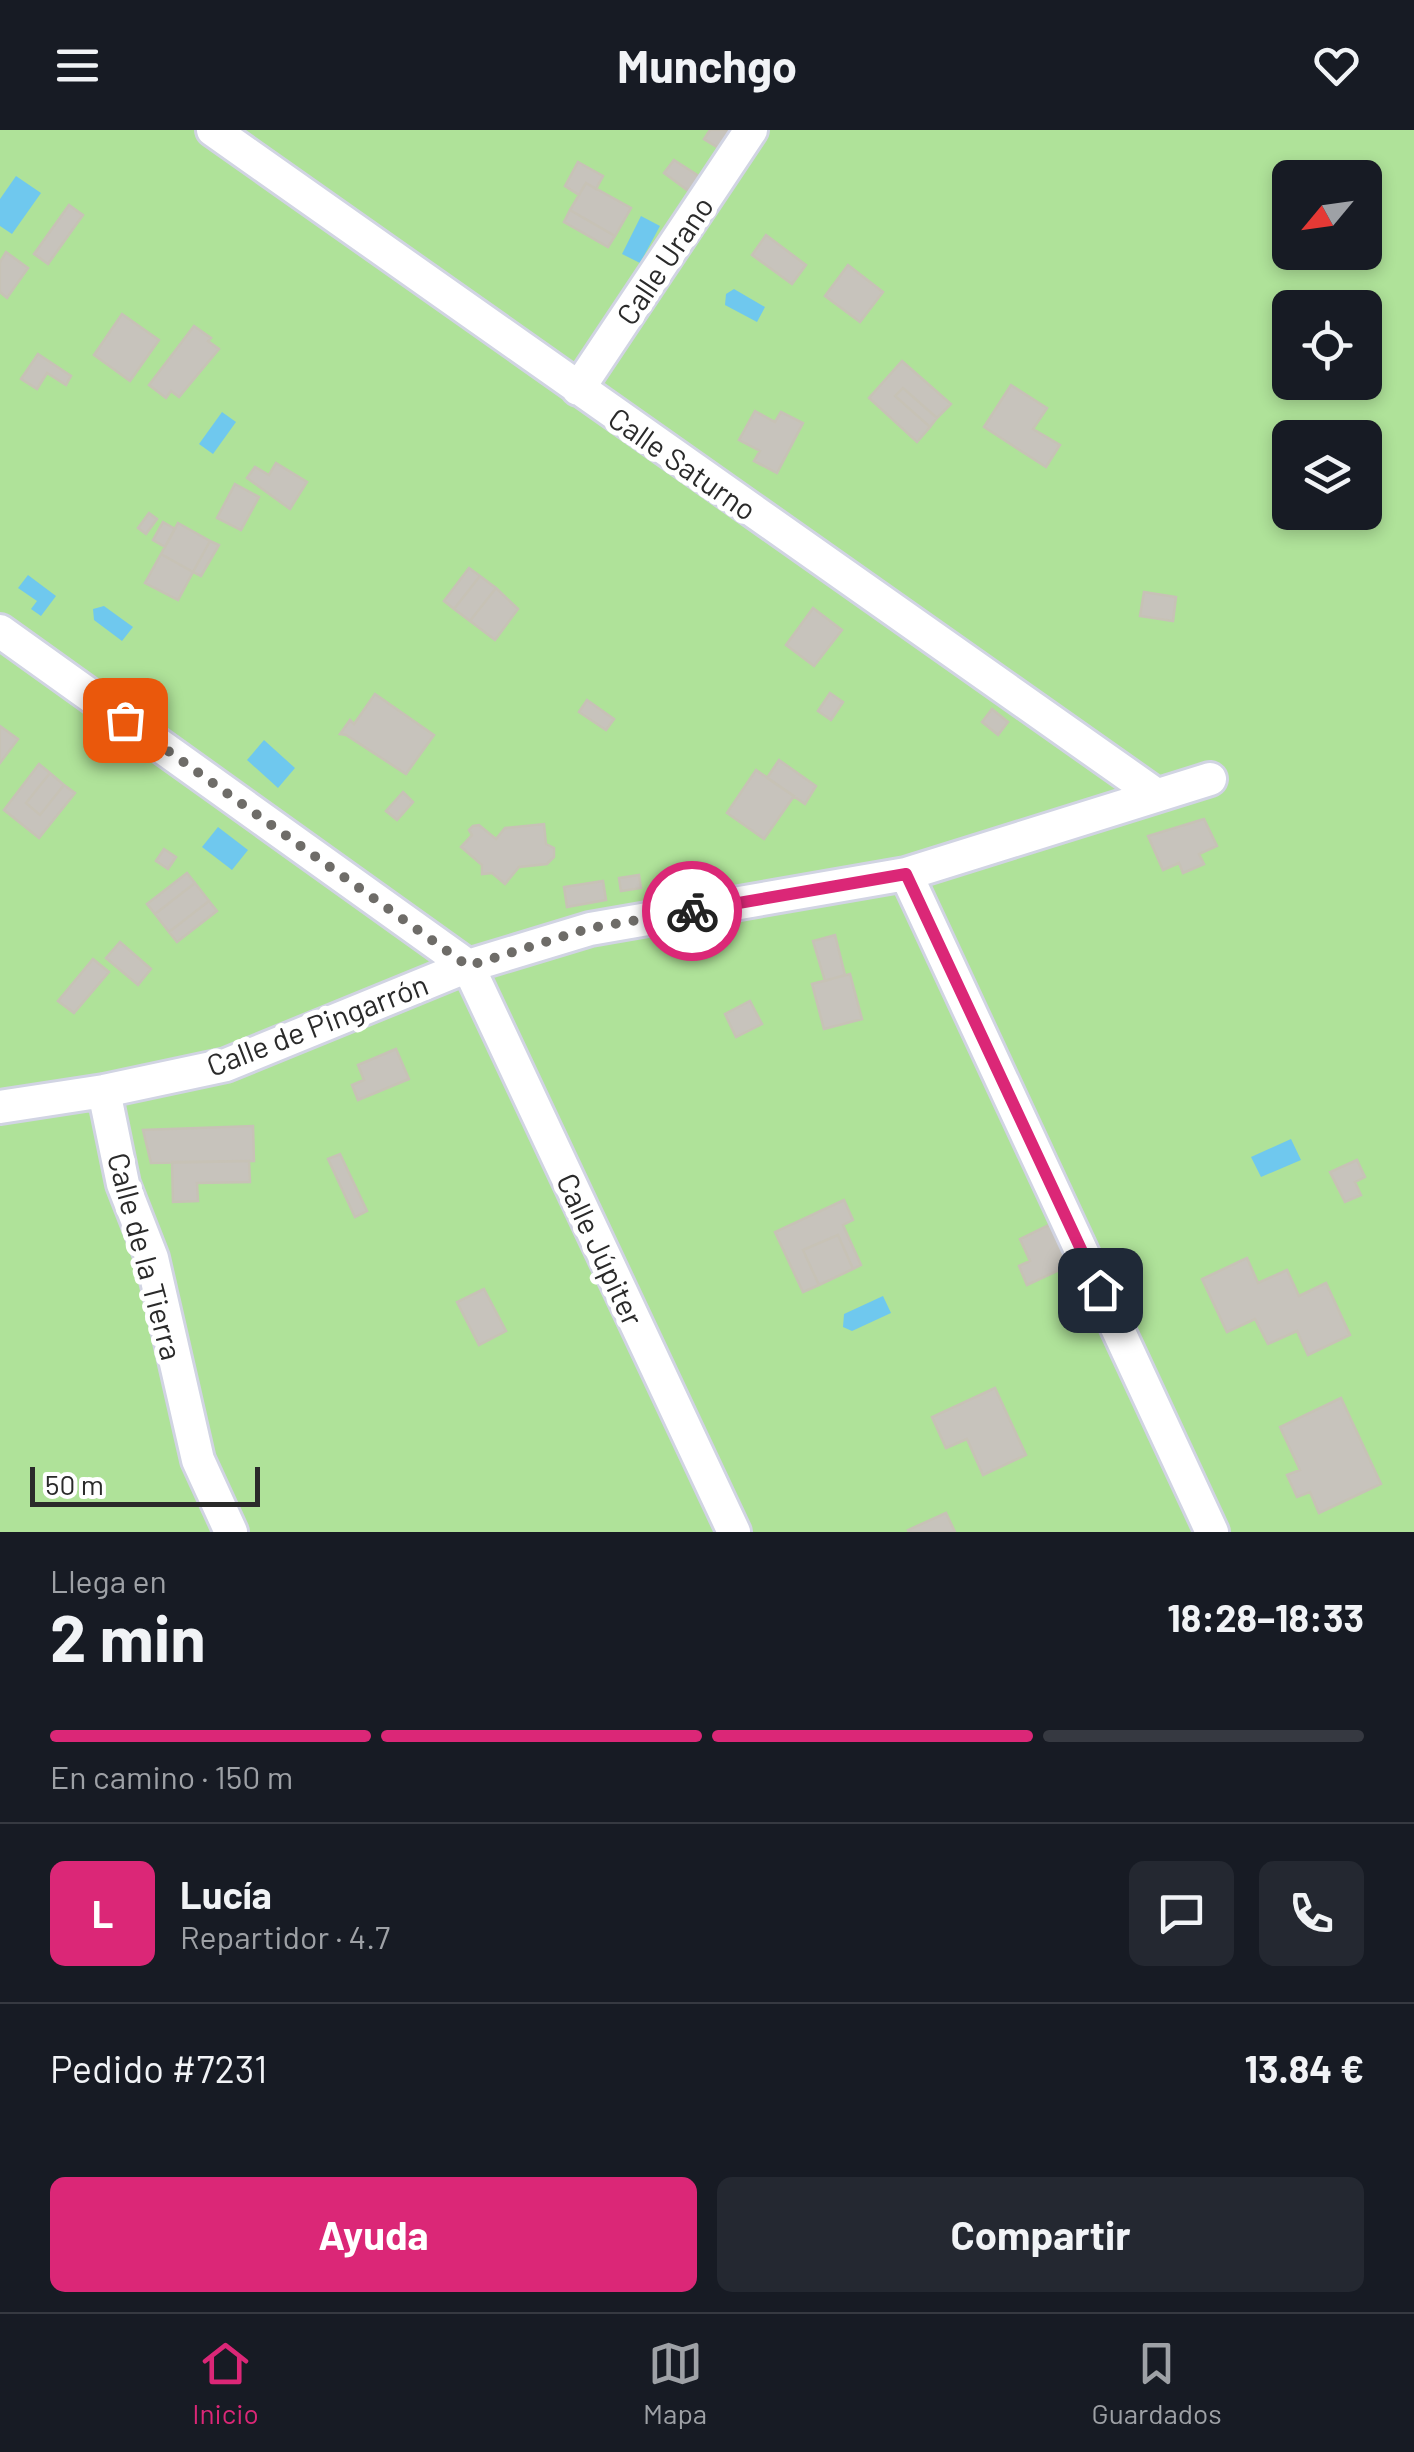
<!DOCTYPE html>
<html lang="es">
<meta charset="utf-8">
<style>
body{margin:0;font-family:Barlow,sans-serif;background:#242831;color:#f1f3f6;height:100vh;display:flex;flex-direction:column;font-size:38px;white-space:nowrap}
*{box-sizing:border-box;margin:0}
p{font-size:32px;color:#9ea1a6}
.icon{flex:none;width:55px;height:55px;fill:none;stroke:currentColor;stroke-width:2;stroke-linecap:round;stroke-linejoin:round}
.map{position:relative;height:1402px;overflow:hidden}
.side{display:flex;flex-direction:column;background:#171b24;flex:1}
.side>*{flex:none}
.needle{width:65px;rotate:241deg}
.buttons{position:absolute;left:1272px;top:30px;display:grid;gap:20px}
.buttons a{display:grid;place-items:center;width:110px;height:110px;border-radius:15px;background:#171b24;box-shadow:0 5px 15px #0003;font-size:50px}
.scale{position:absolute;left:30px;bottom:25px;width:230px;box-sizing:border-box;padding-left:10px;border:5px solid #2a2a2a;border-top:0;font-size:28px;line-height:35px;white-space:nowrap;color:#2a2a2a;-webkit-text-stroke:8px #fff;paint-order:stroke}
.pin{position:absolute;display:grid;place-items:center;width:85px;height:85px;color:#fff;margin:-42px;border-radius:20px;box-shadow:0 5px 15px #0006}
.courier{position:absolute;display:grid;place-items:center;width:100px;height:100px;margin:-50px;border:8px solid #db2777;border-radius:50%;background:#fff;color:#222;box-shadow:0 2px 12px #0007}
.head em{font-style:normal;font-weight:700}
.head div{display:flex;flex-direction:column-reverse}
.head{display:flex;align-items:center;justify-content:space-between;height:170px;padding:0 50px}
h1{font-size:65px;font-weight:700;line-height:75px}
.bar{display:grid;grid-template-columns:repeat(4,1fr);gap:15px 10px;align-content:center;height:120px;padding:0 50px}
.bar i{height:12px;border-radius:8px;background:#363941}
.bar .active{background:#db2777}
.bar p{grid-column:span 4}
.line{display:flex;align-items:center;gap:25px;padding:0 50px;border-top:2px solid #363941}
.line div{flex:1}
.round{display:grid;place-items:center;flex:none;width:105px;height:105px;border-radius:15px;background:#242831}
.primary-button{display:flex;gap:20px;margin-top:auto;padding:20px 50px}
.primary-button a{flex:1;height:115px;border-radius:15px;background:#db2777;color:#fff;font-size:40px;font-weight:700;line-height:115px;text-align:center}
.primary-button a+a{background:#242831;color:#f1f3f6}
header{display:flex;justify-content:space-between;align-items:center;height:130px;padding:0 50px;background:#171b24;font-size:45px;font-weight:700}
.tabs{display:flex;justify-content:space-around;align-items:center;height:140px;border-top:2px solid #363941;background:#171b24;font-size:28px;color:#9ea1a6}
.tabs a{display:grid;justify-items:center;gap:5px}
.tabs .active{color:#db2777}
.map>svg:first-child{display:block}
</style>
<header><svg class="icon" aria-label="menu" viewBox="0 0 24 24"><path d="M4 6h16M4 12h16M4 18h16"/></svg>Munchgo<svg class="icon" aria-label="heart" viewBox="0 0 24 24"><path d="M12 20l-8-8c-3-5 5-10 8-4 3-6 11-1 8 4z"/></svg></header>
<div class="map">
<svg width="1414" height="1402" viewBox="0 0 1414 1402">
<rect width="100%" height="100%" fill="#ece6dc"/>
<path fill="#afe299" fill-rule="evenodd" d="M 0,0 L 1414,0 L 1414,1402 L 0,1402 ZM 1290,48 L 1365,48 L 1365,122 L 1290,122 ZM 1290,178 L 1365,178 L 1365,252 L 1290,252 ZM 1290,308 L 1365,308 L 1365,382 L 1290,382 Z"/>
<path fill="#6fc8ee" d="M 16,46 L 41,63 L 12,104 L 0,96 L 0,69 Z
M 641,86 L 660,96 L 640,133 L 622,124 Z
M 734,159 L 765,177 L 757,192 L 725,175 L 726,164 Z
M 222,282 L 236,292 L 213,324 L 199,314 Z
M 28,445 L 56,466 L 41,486 L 31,479 L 37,471 L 18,458 Z
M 104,476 L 133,497 L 122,511 L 94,490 L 93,479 Z
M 264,610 L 295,638 L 278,658 L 247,630 Z
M 218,697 L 248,720 L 232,740 L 202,717 Z
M 1291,1009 L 1301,1030 L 1261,1047 L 1251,1027 Z
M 883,1166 L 891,1183 L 852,1201 L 843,1197 L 844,1184 Z"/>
<path fill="#c7c3bc" stroke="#c7c2b6" stroke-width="2.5" d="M 710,0 L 731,0 L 720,19 L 704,9 Z
M 674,30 L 702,48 L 691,63 L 664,43 Z
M 578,32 L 603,46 L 596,59 L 586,53 L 579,65 L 565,56 Z
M 586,53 L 631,78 L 615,106 L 570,80 Z
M 69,75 L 83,85 L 48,134 L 34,124 Z
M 570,80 L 615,106 L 608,117 L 564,92 Z
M 766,105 L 806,135 L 792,154 L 752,125 Z
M 6,122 L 28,138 L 7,168 L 0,162 L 0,132 Z
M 848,135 L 883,162 L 860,192 L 825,166 Z
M 122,184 L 159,210 L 130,251 L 94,225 Z
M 194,196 L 211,208 L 208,211 L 219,219 L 179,267 L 171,261 L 166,268 L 149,255 Z
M 38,224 L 71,246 L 66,255 L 47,243 L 37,259 L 21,249 Z
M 902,231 L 951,274 L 937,288 L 903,258 L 895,266 L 930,297 L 917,312 L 869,268 Z
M 1011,255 L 1047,278 L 1033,299 L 1060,315 L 1046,337 L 984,297 Z
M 903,258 L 937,288 L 930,297 L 895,266 Z
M 755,281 L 775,292 L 781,282 L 803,293 L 777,343 L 754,331 L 760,321 L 739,310 Z
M 276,333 L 307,352 L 290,379 L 247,348 L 255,337 L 269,345 Z
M 235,354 L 259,367 L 241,400 L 217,388 Z
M 149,383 L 157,389 L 146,404 L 138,398 Z
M 163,392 L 175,399 L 165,417 L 153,410 Z
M 178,393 L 210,411 L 193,442 L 161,424 Z
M 210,411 L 219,415 L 201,446 L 193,442 Z
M 161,424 L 193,442 L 178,470 L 145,453 Z
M 469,438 L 480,446 L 454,479 L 444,471 Z
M 480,446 L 496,458 L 470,491 L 454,479 Z
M 496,458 L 518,479 L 495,510 L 470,491 Z
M 1144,462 L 1176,467 L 1173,491 L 1140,486 Z
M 813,478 L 842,500 L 814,536 L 786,515 Z
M 830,563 L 843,572 L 831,590 L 818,581 Z
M 375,564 L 434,605 L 406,644 L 346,605 L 340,604 L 350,590 L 354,594 Z
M 587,570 L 614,589 L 606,600 L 579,582 Z
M 992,579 L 1008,592 L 998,605 L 982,592 Z
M 0,596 L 18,609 L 0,633 Z
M 779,630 L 816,656 L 805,674 L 767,648 Z
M 39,634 L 50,643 L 26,673 L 40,685 L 64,655 L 75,663 L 39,708 L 4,680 Z
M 756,640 L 794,666 L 764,709 L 727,683 Z
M 50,643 L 64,655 L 40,685 L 26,673 Z
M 403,662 L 413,672 L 397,690 L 386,681 Z
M 1204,689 L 1217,716 L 1199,724 L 1204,734 L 1183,743 L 1179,733 L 1163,740 L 1148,706 Z
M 544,694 L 546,714 L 554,718 L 554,727 L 547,734 L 519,737 L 505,754 L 492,743 L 482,744 L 482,735 L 461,717 L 472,705 L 469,700 L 473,696 L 479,695 L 496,709 L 505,698 Z
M 164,719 L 176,727 L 168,739 L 156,731 Z
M 187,743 L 195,753 L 155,784 L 147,774 Z
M 639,745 L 641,758 L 621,761 L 619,748 Z
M 603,751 L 606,770 L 567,777 L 564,757 Z
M 195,753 L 209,771 L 169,802 L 155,784 Z
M 209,771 L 217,781 L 177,812 L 169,802 Z
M 835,805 L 845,845 L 825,851 L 813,811 Z
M 120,812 L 151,839 L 138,855 L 106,828 Z
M 93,829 L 109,842 L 74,883 L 58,871 Z
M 850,844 L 862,889 L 824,899 L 812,854 Z
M 750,871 L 762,894 L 736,907 L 725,884 Z
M 396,919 L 409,949 L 358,970 L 352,955 L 364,950 L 358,935 Z
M 253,996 L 254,1031 L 151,1033 L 143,1000 Z
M 340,1024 L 367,1081 L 355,1087 L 328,1029 Z
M 1357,1030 L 1365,1047 L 1355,1052 L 1361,1065 L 1345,1072 L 1330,1042 Z
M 249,1031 L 250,1052 L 197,1053 L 198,1071 L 173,1072 L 172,1032 Z
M 844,1070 L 853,1090 L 843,1095 L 861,1135 L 853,1139 L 838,1105 L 803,1120 L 819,1155 L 803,1162 L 775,1102 Z
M 1051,1094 L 1070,1135 L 1027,1155 L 1019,1136 L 1030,1131 L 1020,1109 Z
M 838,1105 L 853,1139 L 819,1155 L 803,1120 Z
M 1247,1128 L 1258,1153 L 1287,1140 L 1299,1166 L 1326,1153 L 1350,1205 L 1308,1225 L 1297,1201 L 1268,1214 L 1255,1189 L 1227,1202 L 1202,1149 Z
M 484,1159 L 506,1201 L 479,1215 L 457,1172 Z
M 995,1258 L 1026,1325 L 983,1345 L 967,1309 L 946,1318 L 932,1287 Z
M 1341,1268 L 1381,1354 L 1319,1383 L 1310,1362 L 1297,1367 L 1287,1345 L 1300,1340 L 1280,1297 Z
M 946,1383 L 955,1402 L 909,1402 L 908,1400 Z"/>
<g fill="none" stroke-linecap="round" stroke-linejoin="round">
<defs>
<path id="street" d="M 213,0 L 1155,664
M 578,259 L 751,0
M 0,501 L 468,836 L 734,1402
M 906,744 L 1212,1402
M 104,961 L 123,1054 L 152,1128 L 198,1330 L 231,1402
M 0,977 L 104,961 L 226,935 L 468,836 L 590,799 L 906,744 L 1210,649"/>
</defs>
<use href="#street" stroke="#d1d4e3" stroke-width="38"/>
<use href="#street" stroke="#fff" stroke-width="32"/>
</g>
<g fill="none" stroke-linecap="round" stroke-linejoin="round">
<path stroke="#6e6c68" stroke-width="10" stroke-dasharray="0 18" d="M 125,590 L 468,836 L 590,798 L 692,781"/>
<path stroke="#db2777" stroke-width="12" d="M 692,781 L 906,744 L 1100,1160"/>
</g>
<g text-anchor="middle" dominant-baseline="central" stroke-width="10" stroke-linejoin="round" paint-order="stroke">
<g font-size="30" fill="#2a2a2a" stroke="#fff">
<text transform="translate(664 130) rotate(-56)">Calle Urano</text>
<text transform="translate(683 333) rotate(35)">Calle Saturno</text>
<text transform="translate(317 894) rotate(-21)">Calle de Pingarrón</text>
<text transform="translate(601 1119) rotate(65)">Calle Júpiter</text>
<text transform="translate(146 1126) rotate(75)">Calle de la Tierra</text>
</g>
</g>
</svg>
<div class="buttons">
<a><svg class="needle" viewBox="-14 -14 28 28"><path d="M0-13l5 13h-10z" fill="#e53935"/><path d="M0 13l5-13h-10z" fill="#9ea1a6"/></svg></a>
<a><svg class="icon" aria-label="locate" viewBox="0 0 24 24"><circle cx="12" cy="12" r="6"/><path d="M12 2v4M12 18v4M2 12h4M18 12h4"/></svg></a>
<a><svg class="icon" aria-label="layers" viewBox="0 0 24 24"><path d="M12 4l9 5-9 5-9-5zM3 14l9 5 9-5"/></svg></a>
</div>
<div class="scale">50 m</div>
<div class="pin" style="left:125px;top:590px;background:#ea580c"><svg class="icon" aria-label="bag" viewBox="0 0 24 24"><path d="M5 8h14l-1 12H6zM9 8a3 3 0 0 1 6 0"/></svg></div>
<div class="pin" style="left:1100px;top:1160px;background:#1f2937"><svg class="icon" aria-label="home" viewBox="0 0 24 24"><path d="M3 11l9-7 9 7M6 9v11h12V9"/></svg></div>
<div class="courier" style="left:692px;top:781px"><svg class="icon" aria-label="bike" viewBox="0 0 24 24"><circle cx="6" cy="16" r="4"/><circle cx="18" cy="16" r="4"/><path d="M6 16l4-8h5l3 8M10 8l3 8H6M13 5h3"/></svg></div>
</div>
<section class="side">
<div class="head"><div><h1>2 min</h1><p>Llega en</p></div><em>18:28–18:33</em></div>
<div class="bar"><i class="active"></i><i class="active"></i><i class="active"></i><i></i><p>En camino · 150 m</p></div>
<div class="line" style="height:180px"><b class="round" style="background:#db2777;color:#fff">L</b><div><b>Lucía</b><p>Repartidor · 4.7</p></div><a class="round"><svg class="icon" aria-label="chat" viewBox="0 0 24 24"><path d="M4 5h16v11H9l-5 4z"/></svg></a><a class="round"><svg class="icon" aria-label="phone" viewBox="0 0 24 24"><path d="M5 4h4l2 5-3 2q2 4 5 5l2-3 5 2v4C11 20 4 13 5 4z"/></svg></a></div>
<div class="line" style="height:130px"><div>Pedido #7231</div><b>13.84 €</b></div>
<div class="primary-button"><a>Ayuda</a><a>Compartir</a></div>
</section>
<nav class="tabs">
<a class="active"><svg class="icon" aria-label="home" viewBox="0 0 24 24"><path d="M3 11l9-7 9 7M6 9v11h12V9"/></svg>Inicio</a>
<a><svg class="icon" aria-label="map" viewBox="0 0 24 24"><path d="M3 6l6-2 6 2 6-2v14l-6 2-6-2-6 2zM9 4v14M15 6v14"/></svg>Mapa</a>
<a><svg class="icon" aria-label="saved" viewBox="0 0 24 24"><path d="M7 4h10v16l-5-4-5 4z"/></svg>Guardados</a>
</nav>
